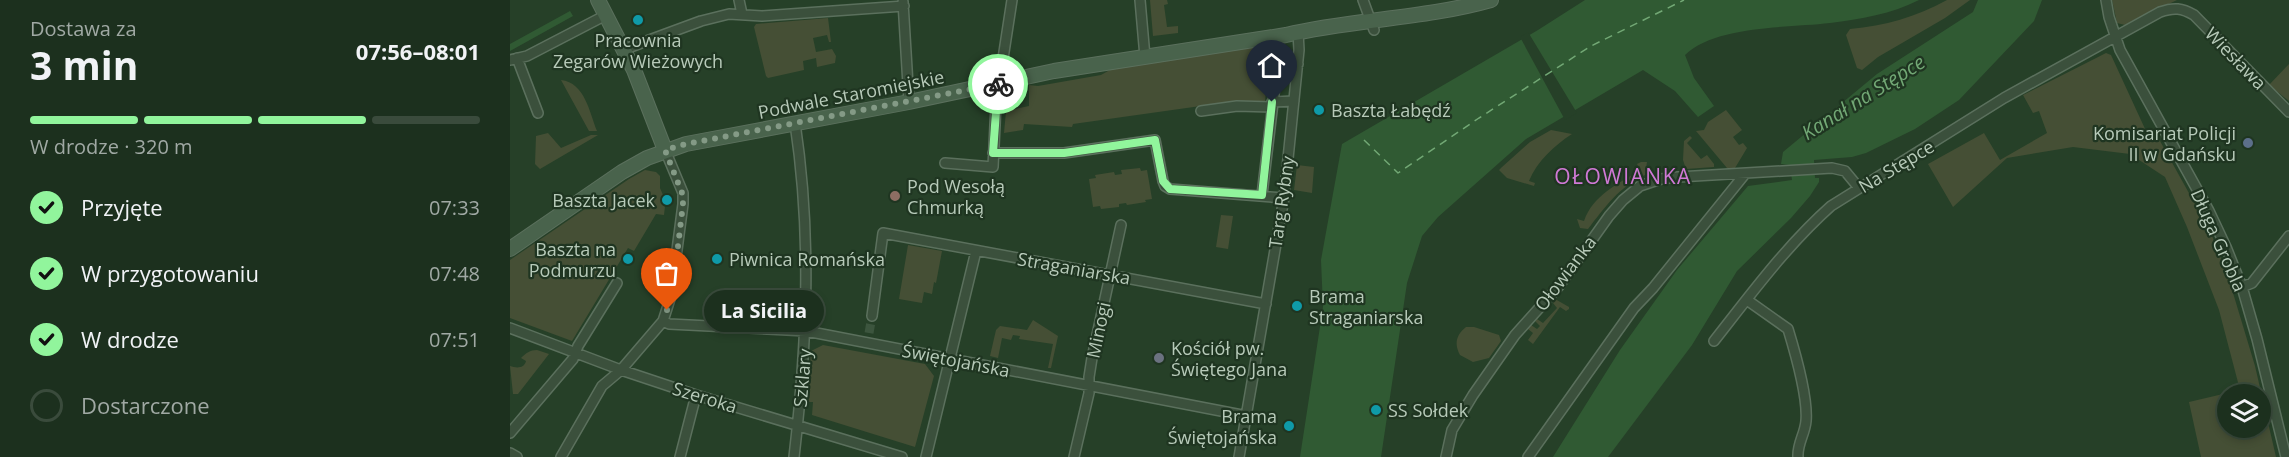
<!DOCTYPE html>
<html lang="pl">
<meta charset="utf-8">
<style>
body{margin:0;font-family:"Open Sans",sans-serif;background:#253827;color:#f1f3f6;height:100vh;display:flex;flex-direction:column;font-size:22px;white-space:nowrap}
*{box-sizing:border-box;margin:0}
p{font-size:20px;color:#a0a9a4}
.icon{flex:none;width:33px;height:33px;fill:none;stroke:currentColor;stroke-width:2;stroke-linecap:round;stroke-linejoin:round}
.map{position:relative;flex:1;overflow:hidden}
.side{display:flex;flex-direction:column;background:#1c301e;width:510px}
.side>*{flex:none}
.controls{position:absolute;left:1707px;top:384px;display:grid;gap:12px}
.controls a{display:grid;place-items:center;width:54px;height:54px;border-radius:50%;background:#1c301e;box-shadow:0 3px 9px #0003,0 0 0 2px #3a4b3c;font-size:30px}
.pin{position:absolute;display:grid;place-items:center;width:51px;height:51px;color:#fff;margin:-62px -26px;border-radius:50% 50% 50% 0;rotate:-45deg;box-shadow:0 0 6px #0007}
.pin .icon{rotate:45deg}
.courier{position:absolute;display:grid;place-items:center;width:60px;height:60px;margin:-30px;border:4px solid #91f59c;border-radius:50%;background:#fff;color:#222;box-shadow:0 2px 8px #0007}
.bubble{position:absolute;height:42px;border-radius:21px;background:#1c301e;box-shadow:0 3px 9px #0003,0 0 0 2px #3a4b3c;font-size:20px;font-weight:700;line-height:42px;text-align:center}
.overview em{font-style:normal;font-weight:700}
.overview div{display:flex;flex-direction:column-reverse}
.overview{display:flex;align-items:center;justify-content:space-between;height:102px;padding:0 30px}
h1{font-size:39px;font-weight:700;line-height:45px}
.bar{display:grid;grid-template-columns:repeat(4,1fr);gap:9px 6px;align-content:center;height:72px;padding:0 30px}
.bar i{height:8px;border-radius:4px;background:#3a4b3c}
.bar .on{background:#91f59c}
.bar p{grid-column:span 4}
ol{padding:0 30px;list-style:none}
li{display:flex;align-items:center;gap:18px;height:66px}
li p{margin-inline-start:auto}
li .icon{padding:6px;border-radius:50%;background:#91f59c;color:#111;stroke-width:4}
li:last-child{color:#a0a9a4}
li i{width:33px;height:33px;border:3px solid #3a4b3c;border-radius:50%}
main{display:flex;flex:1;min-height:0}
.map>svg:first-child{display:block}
</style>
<main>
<section class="side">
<div class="overview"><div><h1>3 min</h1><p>Dostawa za</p></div><em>07:56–08:01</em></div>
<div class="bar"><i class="on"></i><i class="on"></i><i class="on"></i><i></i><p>W drodze · 320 m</p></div>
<ol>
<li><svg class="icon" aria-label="check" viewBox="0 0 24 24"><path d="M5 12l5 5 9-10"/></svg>Przyjęte<p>07:33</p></li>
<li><svg class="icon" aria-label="check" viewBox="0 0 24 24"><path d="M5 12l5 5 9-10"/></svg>W przygotowaniu<p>07:48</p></li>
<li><svg class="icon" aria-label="check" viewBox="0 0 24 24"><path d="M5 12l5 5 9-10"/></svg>W drodze<p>07:51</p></li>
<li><i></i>Dostarczone</li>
</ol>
</section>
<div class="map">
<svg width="1779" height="457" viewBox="0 0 1779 457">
<rect width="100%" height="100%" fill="#264028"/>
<path fill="#454f35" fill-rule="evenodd" d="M 640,0 L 657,0 L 658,4 L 654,5 L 657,27 L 668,26 L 668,33 L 643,36 Z
M 1437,0 L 1460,0 L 1435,18 L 1368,57 L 1352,70 L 1347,68 L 1336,35 L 1340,29 C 1375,26 1406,17 1437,0 Z
M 1602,0 L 1667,0 L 1615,25 L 1607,23 Z
M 318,18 L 321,42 L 319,42 L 317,35 L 303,38 L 306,52 L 322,49 L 326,56 L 325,63 L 307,67 L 306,58 L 293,61 L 294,70 L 258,78 L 256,76 L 244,27 L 246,24 Z
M 760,43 L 755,102 L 712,103 L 563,124 L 562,127 L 514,124 L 513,130 L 494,133 L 496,111 L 519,106 L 519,85 L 528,86 L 591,75 L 605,67 Z
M 1596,53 L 1601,55 L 1636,131 L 1645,132 L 1700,231 L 1717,273 L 1745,366 L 1766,457 L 1691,457 L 1679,402 L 1730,390 L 1709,310 L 1677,227 L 1655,177 L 1620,154 L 1563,147 L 1497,158 L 1443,207 L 1418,164 L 1474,133 L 1490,160 L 1537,133 L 1529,111 L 1523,113 L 1513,95 ZM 1718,394 L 1750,394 L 1750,428 L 1718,428 Z
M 1779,64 L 1779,101 L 1759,85 Z
M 51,80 C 75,83 79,111 87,131 L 79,131 Z
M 1216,110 L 1232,130 L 1223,137 L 1229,145 L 1233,143 L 1237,148 L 1225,168 L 1217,168 L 1186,131 L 1194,130 L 1198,122 Z
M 1041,130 L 1062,134 C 1045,145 1027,161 1019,181 L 1025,183 L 1024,186 L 997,178 L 989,170 L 992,167 L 1020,142 Z
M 38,133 L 51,148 L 81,135 L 88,135 L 30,169 L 25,164 L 26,136 Z
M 1180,136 L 1182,138 L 1177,143 L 1191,159 L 1197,155 L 1204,164 L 1204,167 L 1176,169 L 1173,160 L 1174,141 Z
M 1131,162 L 1137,162 L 1135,175 C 1109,187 1095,207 1078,229 L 1070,228 L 1067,219 L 1074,221 C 1083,195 1108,184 1130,170 L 1127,164 Z
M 787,165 L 804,167 L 802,193 L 784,190 Z
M 630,168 L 631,171 L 637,170 L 642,199 L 635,200 L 636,202 L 617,205 L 616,203 L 609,204 L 609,207 L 591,209 L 590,206 L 583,207 L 579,179 L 586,178 L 585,175 L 604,172 L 605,175 L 612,174 L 611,170 Z
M 135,170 L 146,172 L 150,176 L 150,188 L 153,195 L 151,202 L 155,206 L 154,215 L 146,214 L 124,251 L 118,248 L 62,341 L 0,318 L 0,260 L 119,179 Z
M 711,215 L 723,216 L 718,249 L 706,247 Z
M 398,245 L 432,251 L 426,283 L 424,282 L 422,294 L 414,292 L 412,303 L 389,299 Z
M 1045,299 L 1059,307 L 1059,309 L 1056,311 L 1050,307 L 1023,344 L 1018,340 L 1023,333 L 1018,329 L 1021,325 L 1027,329 L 1030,326 L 1025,321 L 1027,319 L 1033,323 L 1047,308 L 1043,303 Z
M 523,320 L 548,336 L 541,368 L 538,368 L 543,344 L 509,339 L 510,336 L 503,335 L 501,340 L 492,338 L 488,358 L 480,356 L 486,330 L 490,326 L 517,330 Z
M 956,327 L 964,327 L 989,335 L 991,341 L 979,358 L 963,362 L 950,355 C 944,344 946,335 956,327 Z
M 313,345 L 415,364 L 424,376 L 405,447 L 302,415 L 303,402 L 298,402 L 301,351 Z
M 27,350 L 39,354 L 8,394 L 3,394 L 0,366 C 6,368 14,369 16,361 L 11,358 C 16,353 20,350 27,350 Z"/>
<path fill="#305a33" d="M 1075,0 L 1409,0 C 1382,14 1350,19 1320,23 C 1278,28 1206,25 1175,55 L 1184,78 L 1204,106 L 1188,117 L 1165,91 L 1133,70 L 1016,139 L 928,217 L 912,236 L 897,283 L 871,457 L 790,457 L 813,307 L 811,260 L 832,144 L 1028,30 Z
M 1468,0 L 1532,0 L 1524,21 L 1449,100 L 1405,129 L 1356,153 L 1342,157 L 1304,160 L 1305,178 L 1309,178 L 1309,182 L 1300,196 L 1281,218 L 1227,271 L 1182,345 L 1098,457 L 1043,457 L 1110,350 L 1167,270 L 1238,186 L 1282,180 L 1280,165 L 1271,164 L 1273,152 L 1367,74 L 1463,12 Z
M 60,11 L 63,16 L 0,51 L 0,44 Z"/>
<path fill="#264028" d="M 1018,32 L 1067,113 L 1055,120 L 1010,37 Z"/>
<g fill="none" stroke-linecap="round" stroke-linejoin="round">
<path stroke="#72a875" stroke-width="1.5" stroke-dasharray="8 6" stroke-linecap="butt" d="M 854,140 L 888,173 L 969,118 L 1081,46 L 1174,0"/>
<path stroke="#3c553e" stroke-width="9" stroke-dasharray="9 4.5" stroke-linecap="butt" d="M 359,333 L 362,316"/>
<defs>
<path id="street" d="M 229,0 L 232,14
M 630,0 L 635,57
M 853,0 L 864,30
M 1596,0 L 1599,17 L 1610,50 L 1699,211 L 1716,247 L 1732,287 L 1747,339 L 1776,457
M 393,2 L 399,102
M 115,49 L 191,21 L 219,14 L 252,16 L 394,6
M 7,58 L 28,113
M 0,60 L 17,56 L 96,15
M 762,102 L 784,101
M 691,111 L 727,106 L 762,107
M 483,153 L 554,153 L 645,140 L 653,181 L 655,186 L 660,189 L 774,198
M 435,163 L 483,167 L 486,104 L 502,0
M 752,195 L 765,86 L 788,64
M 1732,287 L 1742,283 L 1779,236
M 1237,300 L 1278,329 C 1285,352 1298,399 1296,421 C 1295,434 1287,444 1288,457
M 362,316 L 373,233 L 756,304
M 153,321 L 159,324 L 296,331 L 737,416
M 0,328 L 111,370 L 186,395 L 392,457
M 1204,341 C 1241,294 1277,245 1321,206 L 1494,98 L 1650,12 C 1664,7 1672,8 1684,15 L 1779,112
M 0,433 L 63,359 L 68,346 L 107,283
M 0,453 L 7,457
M 51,457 L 92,386 L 111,370 L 153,321 L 161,296 L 173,204 L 173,193 L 155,150
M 170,457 L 186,395
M 284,457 C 297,344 302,236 285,123
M 416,457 L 466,251
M 564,457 L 579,393 L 579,377 L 582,358 L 611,225
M 729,457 L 774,198 L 789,50 L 788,32
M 936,457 L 942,430 L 963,395 L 1005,335 L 1049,286 L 1099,216 L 1113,200 L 1130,186 L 1151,179 L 1168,177 L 1322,168 L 1335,171 L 1349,188
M 1018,457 L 1124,308 L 1143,288 L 1235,174"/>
<path id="secondary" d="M 88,0 L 124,70 L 155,150
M 0,249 L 112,172 L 137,158 L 176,144 L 399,102 L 544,71 L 776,35 C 843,19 914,19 981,0"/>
</defs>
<use href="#street" stroke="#5b705d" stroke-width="12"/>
<use href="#secondary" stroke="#5b705d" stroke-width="16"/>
<use href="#street" stroke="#3b503c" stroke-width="9"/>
<use href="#secondary" stroke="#49634c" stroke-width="14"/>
</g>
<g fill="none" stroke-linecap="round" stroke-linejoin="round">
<path stroke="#849a86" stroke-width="6" stroke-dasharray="0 10.8" d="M 157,310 L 164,280 L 173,204 L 172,193 L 155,150 L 176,144 L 488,84"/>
<path stroke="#91f59c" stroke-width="8" d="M 488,84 L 483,153 L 554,153 L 645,140 L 653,181 L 660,189 L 752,195 L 762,102"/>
</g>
<g fill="#0f9aa8" stroke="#1f3521" stroke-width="2">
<circle cx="128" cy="20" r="6"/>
<circle cx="809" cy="110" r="6"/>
<circle cx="157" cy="200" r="6"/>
<circle cx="118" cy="259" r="6"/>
<circle cx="207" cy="259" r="6"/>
<circle cx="787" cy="306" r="6"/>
<circle cx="866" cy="410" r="6"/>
<circle cx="779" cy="426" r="6"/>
</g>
<circle fill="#5c6f8a" stroke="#1f3521" stroke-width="2" cx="1738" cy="143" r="6"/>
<circle fill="#8d6e63" stroke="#1f3521" stroke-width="2" cx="385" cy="196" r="6"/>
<circle fill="#6b7280" stroke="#1f3521" stroke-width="2" cx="649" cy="358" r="6"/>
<g text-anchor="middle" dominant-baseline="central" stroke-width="4.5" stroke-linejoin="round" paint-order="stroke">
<g font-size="18" fill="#b7cab9" stroke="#1f3521" text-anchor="start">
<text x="128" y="40" text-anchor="middle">Pracownia<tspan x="128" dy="21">Zegarów Wieżowych</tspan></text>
<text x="821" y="110">Baszta Łabędź</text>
<text x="1726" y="133" text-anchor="end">Komisariat Policji<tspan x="1726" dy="21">II w Gdańsku</tspan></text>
<text x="397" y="186">Pod Wesołą<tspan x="397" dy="21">Chmurką</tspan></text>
<text x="145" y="200" text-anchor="end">Baszta Jacek</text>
<text x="106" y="249" text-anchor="end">Baszta na<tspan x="106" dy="21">Podmurzu</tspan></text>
<text x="219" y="259">Piwnica Romańska</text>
<text x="799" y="296">Brama<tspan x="799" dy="21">Straganiarska</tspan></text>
<text x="661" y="348">Kościół pw.<tspan x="661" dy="21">Świętego Jana</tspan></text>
<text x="878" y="410">SS Sołdek</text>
<text x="767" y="416" text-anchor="end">Brama<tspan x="767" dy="21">Świętojańska</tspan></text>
</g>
<g font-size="18" fill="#b7cab9" stroke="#1f3521">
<text transform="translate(1726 58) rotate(46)">Wiesława</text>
<text transform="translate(341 94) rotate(-11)">Podwale Staromiejskie</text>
<text transform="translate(1386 166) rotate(-31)">Na Stępce</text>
<text transform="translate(771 202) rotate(-82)">Targ Rybny</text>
<text transform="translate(1709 240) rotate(66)">Długa Grobla</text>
<text transform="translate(564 268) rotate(10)">Straganiarska</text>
<text transform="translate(1055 273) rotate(-53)">Ołowianka</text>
<text transform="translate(588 330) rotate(-78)">Minogi</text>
<text transform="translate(446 360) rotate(11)">Świętojańska</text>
<text transform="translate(292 378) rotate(-85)">Szklary</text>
<text transform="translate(195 397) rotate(17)">Szeroka</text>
</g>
<g font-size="20" font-style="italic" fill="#72a875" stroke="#1f3521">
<text transform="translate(1353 97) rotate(-32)">Kanał na Stępce</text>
</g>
<g font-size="21" letter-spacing="1.5" fill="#d079d6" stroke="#1f3521">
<text x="1113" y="176">OŁOWIANKA</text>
</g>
</g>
</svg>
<div class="controls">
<a><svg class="icon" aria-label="layers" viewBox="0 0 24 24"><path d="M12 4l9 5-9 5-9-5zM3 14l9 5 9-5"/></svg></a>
</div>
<div class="pin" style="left:157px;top:310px;background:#ea580c"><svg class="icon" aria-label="bag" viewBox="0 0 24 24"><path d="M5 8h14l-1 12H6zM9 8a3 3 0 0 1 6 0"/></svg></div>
<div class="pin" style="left:762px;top:102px;background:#1f2937"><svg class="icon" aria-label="home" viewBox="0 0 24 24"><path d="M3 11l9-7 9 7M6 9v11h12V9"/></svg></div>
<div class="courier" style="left:488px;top:84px"><svg class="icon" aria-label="bike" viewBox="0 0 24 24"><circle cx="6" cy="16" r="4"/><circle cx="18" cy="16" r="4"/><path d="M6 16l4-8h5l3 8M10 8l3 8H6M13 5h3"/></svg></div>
<div class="bubble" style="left:194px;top:290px;width:120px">La Sicilia</div>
</div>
</main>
